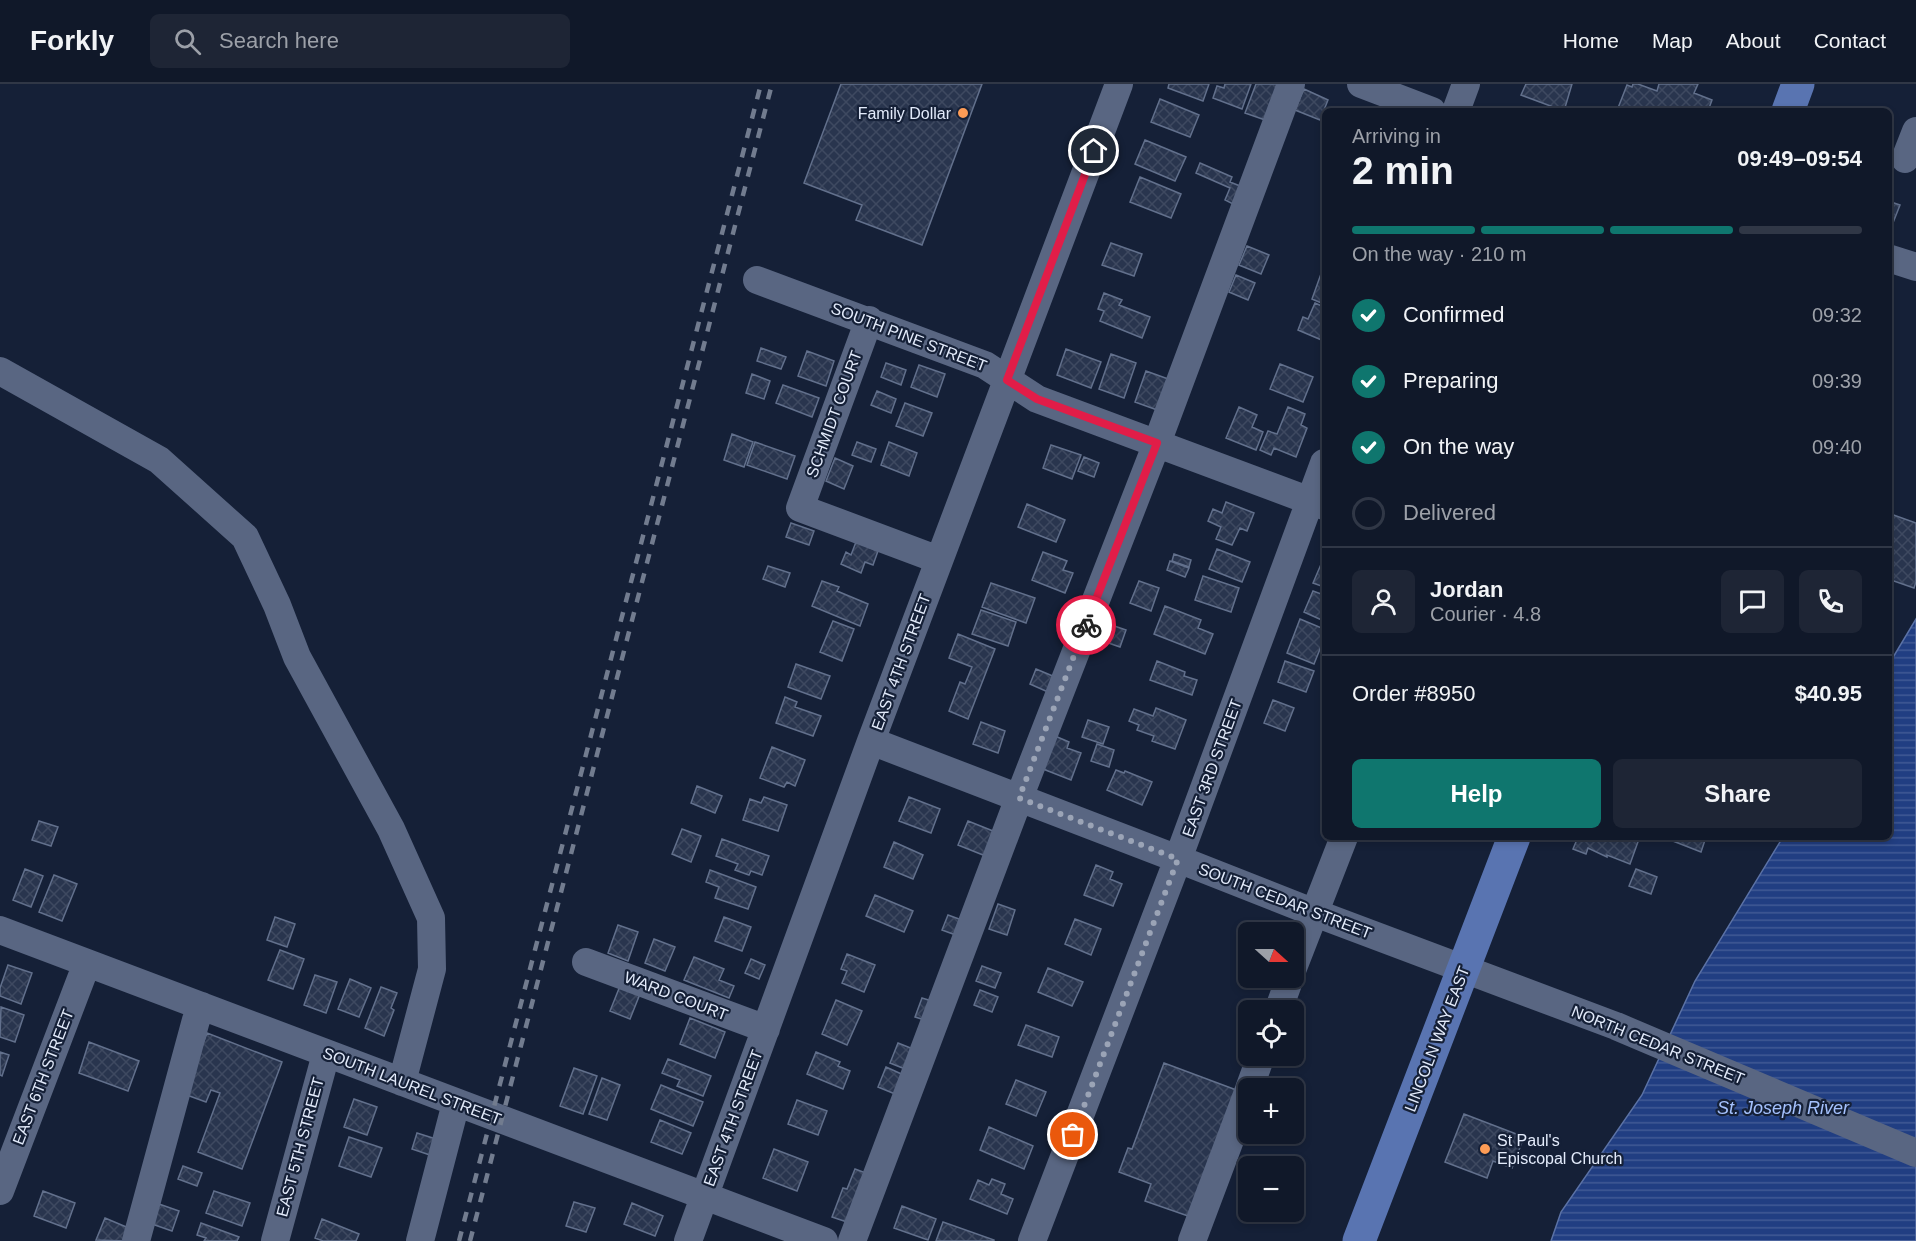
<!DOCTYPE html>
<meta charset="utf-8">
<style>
body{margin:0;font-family:Helvetica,sans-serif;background:#1e2535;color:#f1f3f6;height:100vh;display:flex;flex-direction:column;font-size:22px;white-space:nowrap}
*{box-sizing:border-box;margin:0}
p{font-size:20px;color:#9ca0a8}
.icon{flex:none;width:33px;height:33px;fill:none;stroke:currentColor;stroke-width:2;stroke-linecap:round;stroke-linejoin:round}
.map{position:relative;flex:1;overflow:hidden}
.drawer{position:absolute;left:1322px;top:24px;width:570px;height:732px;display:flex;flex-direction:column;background:#101829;border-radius:9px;box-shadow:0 3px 9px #0003,0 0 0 2px #303746}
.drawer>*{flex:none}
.needle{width:39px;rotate:111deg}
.controls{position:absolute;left:1238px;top:838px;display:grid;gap:12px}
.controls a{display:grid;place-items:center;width:66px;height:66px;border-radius:9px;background:#101829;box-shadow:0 3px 9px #0003,0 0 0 2px #303746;font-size:30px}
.pin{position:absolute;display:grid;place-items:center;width:51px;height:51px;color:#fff;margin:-26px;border:3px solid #fff;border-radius:50%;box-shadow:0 2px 6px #0007}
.courier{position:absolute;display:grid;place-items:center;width:60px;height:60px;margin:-30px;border:4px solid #e11d48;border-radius:50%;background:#fff;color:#222;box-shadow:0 2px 8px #0007}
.summary em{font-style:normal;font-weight:800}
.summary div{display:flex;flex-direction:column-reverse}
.summary{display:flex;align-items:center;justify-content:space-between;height:102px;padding:0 30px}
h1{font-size:39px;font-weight:800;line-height:45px}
.bar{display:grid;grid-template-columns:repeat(4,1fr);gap:9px 6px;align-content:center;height:72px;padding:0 30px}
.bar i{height:8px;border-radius:4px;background:#303746}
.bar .selected{background:#0f766e}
.bar p{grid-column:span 4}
.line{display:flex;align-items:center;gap:15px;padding:0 30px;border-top:2px solid #303746}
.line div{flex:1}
.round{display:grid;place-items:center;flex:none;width:63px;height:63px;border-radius:9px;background:#1e2535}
ol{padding:0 30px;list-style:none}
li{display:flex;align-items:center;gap:18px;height:66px}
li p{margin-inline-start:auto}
li .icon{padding:6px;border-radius:50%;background:#0f766e;color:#fff;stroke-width:4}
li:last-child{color:#9ca0a8}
li i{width:33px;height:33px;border:3px solid #303746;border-radius:50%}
.cta{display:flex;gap:12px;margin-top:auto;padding:12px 30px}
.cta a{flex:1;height:69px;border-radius:9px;background:#0f766e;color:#fff;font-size:24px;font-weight:800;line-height:69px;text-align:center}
.cta a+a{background:#1e2535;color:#f1f3f6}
header{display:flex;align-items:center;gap:36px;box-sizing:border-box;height:84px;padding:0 30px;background:#101829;border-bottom:2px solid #303746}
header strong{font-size:28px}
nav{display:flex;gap:33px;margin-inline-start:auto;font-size:21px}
.search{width:420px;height:54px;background:#1e2535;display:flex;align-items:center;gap:15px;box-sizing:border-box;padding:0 21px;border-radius:9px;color:#9ca0a8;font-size:22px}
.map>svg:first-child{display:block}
</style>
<header>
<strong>Forkly</strong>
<div class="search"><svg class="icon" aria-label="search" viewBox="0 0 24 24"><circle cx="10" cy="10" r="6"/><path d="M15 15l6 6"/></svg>Search here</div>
<nav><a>Home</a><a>Map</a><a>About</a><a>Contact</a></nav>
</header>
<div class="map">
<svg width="1916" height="1157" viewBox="0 0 1916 1157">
<defs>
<pattern id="water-rules" width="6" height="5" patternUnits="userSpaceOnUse" patternTransform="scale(1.5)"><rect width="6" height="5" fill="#213e82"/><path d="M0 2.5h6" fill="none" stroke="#415a95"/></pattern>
<pattern id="building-cross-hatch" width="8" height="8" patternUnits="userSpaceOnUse" patternTransform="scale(1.5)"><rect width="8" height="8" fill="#29354e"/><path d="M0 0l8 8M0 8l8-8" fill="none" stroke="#3e4960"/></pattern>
</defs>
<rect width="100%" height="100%" fill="#152037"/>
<path fill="url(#water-rules)" stroke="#5b72a6" stroke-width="1.5" d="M 1916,535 L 1916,1157 L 1551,1157 L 1561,1128 L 1642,1011 L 1695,897 L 1783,753 L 1888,753 L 1889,580 Z"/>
<path fill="url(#building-cross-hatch)" stroke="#62708c" stroke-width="1.5" d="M 841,0 L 982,0 L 922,161 L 856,136 L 862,121 L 804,99 Z
M 1169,0 L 1209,0 L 1203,17 L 1168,4 Z
M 1225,0 L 1251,0 L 1242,25 L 1213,14 L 1217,2 L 1224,4 Z
M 1256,0 L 1277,0 L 1268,37 L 1245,29 Z
M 1526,0 L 1572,0 L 1564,27 L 1521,11 Z
M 1633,0 L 1638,0 L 1657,7 L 1659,0 L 1698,0 L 1694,9 L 1712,16 L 1708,27 L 1622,27 L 1618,24 L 1627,1 L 1632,3 Z
M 1304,5 L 1328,16 L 1320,36 L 1295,26 Z
M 1160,15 L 1199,31 L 1190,53 L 1151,38 Z
M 1145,56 L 1186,73 L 1175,97 L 1135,80 Z
M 1200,79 L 1232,93 L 1230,98 L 1245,104 L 1237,122 L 1225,116 L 1230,104 L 1196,89 Z
M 1140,93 L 1181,110 L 1171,134 L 1130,118 Z
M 1888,117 L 1900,121 L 1889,149 L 1888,149 Z
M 1111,159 L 1142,170 L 1134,192 L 1102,181 Z
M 1247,162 L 1269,171 L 1261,190 L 1239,181 Z
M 1322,187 L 1324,188 L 1324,220 L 1312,215 Z
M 1236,191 L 1255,199 L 1248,216 L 1229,208 Z
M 1104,209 L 1122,216 L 1119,221 L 1150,233 L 1142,254 L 1100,237 L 1104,227 L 1098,225 Z
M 1315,219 L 1324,223 L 1324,257 L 1298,246 L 1303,233 L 1308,235 Z
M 761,264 L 786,273 L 781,285 L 757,277 Z
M 1066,265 L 1101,278 L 1091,304 L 1057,291 Z
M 807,267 L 834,277 L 826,302 L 798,292 Z
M 1111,270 L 1136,279 L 1124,314 L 1099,305 Z
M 886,279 L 906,286 L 901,301 L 881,293 Z
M 1280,280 L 1313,293 L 1303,318 L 1270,305 Z
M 919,281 L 945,290 L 937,313 L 911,303 Z
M 1146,287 L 1171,296 L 1160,327 L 1135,318 Z
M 752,290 L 770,297 L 764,315 L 746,309 Z
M 783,301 L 819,314 L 812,333 L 776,319 Z
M 877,307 L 896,315 L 891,329 L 871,321 Z
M 905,319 L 932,329 L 923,352 L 896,342 Z
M 1239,323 L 1257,331 L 1252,343 L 1263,348 L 1256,366 L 1226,354 Z
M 1288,323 L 1305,330 L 1301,341 L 1307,344 L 1296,373 L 1274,364 L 1271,371 L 1260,366 L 1268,347 L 1277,350 Z
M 732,350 L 753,358 L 744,383 L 724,376 Z
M 755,358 L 795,372 L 787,395 L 747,381 Z
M 857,358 L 876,365 L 871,378 L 852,371 Z
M 889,358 L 917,369 L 909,392 L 881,381 Z
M 1051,361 L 1081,371 L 1072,395 L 1043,384 Z
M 1084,373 L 1099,379 L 1094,393 L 1078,387 Z
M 835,374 L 853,382 L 844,405 L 826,397 Z
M 1226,418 L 1254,429 L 1247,447 L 1240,444 L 1232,461 L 1216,455 L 1221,443 L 1208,437 L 1213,425 L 1222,429 Z
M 1027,420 L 1065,436 L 1056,458 L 1018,443 Z
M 1888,429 L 1916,439 L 1916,498 L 1914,504 L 1888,495 Z
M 791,439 L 814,447 L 809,461 L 786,453 Z
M 856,458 L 878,467 L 873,481 L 865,478 L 861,489 L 841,480 L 846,468 L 851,471 Z
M 1217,465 L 1250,478 L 1242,498 L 1209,485 Z
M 1043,468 L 1067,477 L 1063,486 L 1073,489 L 1065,509 L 1032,496 Z
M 1174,470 L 1191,476 L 1189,483 L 1172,477 Z
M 1170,477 L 1189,484 L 1185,493 L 1167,486 Z
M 1322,478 L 1324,479 L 1324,503 L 1313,499 Z
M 768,482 L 790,489 L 785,503 L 763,495 Z
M 1203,492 L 1239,504 L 1231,528 L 1195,516 Z
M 822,497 L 839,503 L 837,507 L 868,520 L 860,542 L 812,522 Z
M 1139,497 L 1159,504 L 1151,527 L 1130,519 Z
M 991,499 L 1035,514 L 1026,539 L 982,523 Z
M 1313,507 L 1324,511 L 1324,537 L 1304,528 Z
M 1165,522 L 1201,536 L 1198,544 L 1213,550 L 1205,570 L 1154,550 Z
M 981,526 L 1016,538 L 1008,562 L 972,550 Z
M 1300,535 L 1324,545 L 1324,555 L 1314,580 L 1287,569 Z
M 1097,536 L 1126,546 L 1120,563 L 1091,553 Z
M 833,537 L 854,545 L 842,577 L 820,568 Z
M 958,550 L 995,565 L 968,635 L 949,627 L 960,598 L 965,600 L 972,583 L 949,574 Z
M 1157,577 L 1185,588 L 1184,592 L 1197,596 L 1192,611 L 1150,596 Z
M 1285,577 L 1314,587 L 1306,608 L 1278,598 Z
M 796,580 L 830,592 L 821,615 L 788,603 Z
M 1036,585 L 1055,593 L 1048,608 L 1030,600 Z
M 785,613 L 797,618 L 795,623 L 821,632 L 813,652 L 776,639 Z
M 1273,616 L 1294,624 L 1285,647 L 1264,639 Z
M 1156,624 L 1186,636 L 1175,665 L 1152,657 L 1154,652 L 1137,646 L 1139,641 L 1129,637 L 1134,625 L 1153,632 Z
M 1088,636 L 1109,643 L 1103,660 L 1082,653 Z
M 981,638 L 1005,647 L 998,669 L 973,660 Z
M 1055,652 L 1069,658 L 1067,664 L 1081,669 L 1071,696 L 1043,685 Z
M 1097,660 L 1114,666 L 1109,683 L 1091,677 Z
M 772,663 L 805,676 L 795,702 L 787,698 L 784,703 L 760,694 Z
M 1116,686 L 1124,689 L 1125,687 L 1152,698 L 1142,721 L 1107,706 Z
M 697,702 L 722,712 L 715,729 L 691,719 Z
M 764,713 L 787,721 L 778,747 L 743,736 L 750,715 L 761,719 Z
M 909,713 L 940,725 L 931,749 L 899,737 Z
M 39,737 L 58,743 L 51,762 L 32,756 Z
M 968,737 L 998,749 L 988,773 L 958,761 Z
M 682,745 L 701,752 L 691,778 L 672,770 Z
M 1578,753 L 1633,753 L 1639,755 L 1630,780 L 1607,771 L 1607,773 L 1588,764 L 1586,770 L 1573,765 Z
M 1675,753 L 1706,753 L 1701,768 L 1673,757 Z
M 722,755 L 769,772 L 762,791 L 751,787 L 749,791 L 735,786 L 738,780 L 716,772 Z
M 894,758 L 923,771 L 913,795 L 884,783 Z
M 1096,781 L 1113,788 L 1110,795 L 1122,800 L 1113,822 L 1084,811 Z
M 25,785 L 43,792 L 31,823 L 13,816 Z
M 1636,785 L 1657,793 L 1651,810 L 1629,802 Z
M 710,786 L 756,803 L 748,825 L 715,814 L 719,803 L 706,798 Z
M 54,791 L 77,800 L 62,837 L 39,828 Z
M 875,811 L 913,827 L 904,848 L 866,832 Z
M 998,820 L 1015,826 L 1007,851 L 989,845 Z
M 948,831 L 970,839 L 964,854 L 942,846 Z
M 275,833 L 295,840 L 287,863 L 267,856 Z
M 724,833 L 751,843 L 742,867 L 715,857 Z
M 1075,835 L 1101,845 L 1091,871 L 1065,860 Z
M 618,841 L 638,848 L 628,877 L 608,869 Z
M 654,855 L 675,863 L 665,887 L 645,879 Z
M 280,866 L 304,875 L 293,905 L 268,896 Z
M 847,870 L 875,881 L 864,908 L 842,899 L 847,887 L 841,885 Z
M 694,873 L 724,885 L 719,896 L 734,902 L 729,914 L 684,896 Z
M 751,875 L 765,881 L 759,895 L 745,889 Z
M 8,881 L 32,889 L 21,920 L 0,912 L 0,904 Z
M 982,882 L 1001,889 L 995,904 L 976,897 Z
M 1048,884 L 1083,898 L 1072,922 L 1038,908 Z
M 315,891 L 337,898 L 326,929 L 304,921 Z
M 350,895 L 371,904 L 359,933 L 338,925 Z
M 620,902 L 640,910 L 630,935 L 610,927 Z
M 381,903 L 397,909 L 391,924 L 394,926 L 384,952 L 365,944 Z
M 980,906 L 998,913 L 992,928 L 974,921 Z
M 922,914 L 935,918 L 928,937 L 915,933 Z
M 836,916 L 862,927 L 847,961 L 822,950 Z
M 1,923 L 24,931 L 15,958 L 0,953 Z
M 690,934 L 725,948 L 715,974 L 680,960 Z
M 1026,941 L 1059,953 L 1052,973 L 1018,961 Z
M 207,949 L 282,978 L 242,1085 L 198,1068 L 220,1009 L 211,1006 L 206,1018 L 184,1010 Z
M 89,958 L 139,977 L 128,1007 L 79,989 Z
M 898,959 L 918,967 L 910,987 L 890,979 Z
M 0,968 L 9,971 L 2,992 L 0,991 Z
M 816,968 L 840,978 L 838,982 L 850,987 L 843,1005 L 807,990 Z
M 668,975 L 711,992 L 703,1012 L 677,1002 L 680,996 L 662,989 Z
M 1164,979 L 1239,1007 L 1191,1133 L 1145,1117 L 1151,1100 L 1119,1088 L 1128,1064 L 1132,1065 Z
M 886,983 L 908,993 L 900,1012 L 878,1003 Z
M 574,984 L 597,992 L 583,1030 L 560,1022 Z
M 602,994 L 620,1001 L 607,1036 L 589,1030 Z
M 1016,996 L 1046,1008 L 1036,1032 L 1006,1020 Z
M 661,1001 L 703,1018 L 693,1042 L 651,1025 Z
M 354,1015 L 377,1023 L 367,1051 L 344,1043 Z
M 797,1016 L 827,1027 L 818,1051 L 788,1040 Z
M 1464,1030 L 1524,1053 L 1512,1084 L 1493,1077 L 1487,1094 L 1445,1078 Z
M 660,1036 L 691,1049 L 682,1070 L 651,1058 Z
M 989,1043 L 1033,1062 L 1024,1085 L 980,1066 Z
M 417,1049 L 436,1055 L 430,1071 L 412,1065 Z
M 349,1053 L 382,1064 L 371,1093 L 339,1082 Z
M 774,1065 L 808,1078 L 797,1107 L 763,1094 Z
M 183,1082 L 202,1089 L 197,1102 L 178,1095 Z
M 855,1085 L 871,1091 L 853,1140 L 832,1133 L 843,1104 L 847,1105 Z
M 992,1095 L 1005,1100 L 1001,1110 L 1013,1115 L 1007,1130 L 970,1115 L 978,1096 L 989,1101 Z
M 43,1107 L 75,1119 L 66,1144 L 34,1132 Z
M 214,1107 L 250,1119 L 242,1142 L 206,1129 Z
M 574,1118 L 595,1124 L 586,1148 L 566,1142 Z
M 632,1119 L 663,1132 L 655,1152 L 624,1140 Z
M 159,1120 L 179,1127 L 172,1147 L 152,1140 Z
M 902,1122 L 936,1135 L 928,1156 L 894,1144 Z
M 105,1134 L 131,1145 L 126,1157 L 96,1156 Z
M 322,1135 L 359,1150 L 356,1157 L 323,1157 L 315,1154 Z
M 943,1138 L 994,1156 L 994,1157 L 936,1157 Z
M 201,1139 L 239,1153 L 237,1157 L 204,1157 L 206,1154 L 197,1151 Z"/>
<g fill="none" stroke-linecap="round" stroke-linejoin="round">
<path stroke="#596682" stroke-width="28" d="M 1361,0 L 1432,27
M 1456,27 L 1466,0
M 1905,75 L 1916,47
M 1888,174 L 1916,183
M 757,196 L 985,281 L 1037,315 L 1324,422
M 869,236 L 800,424 L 939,476
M 0,287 L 159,376 L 245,453 L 277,521 L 297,573 L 391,745 L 431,834 L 432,885 L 402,998
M 871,657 L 1178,775 L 1315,829 L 1616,942 L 1916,1069
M 0,846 L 824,1157
M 586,878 L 766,945
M 1293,884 L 1344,753
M 1278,927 L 1290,894
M 1249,1005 L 1261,972
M 0,1107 L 87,879
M 136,1157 L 196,936 L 202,922
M 275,1157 L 326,970
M 420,1157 L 456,1019
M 688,1157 L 871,657 L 1119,0
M 852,1157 L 1019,714 L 1157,359 L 1291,0
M 1032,1157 L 1178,775 L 1324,379
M 1192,1157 L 1248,1008"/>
<path stroke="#5974b1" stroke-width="33" d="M 1788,27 L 1798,0
M 1359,1157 L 1514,753"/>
<path stroke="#727c8f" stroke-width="4.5" stroke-dasharray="10 10" stroke-linecap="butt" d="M 459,1157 L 761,0
M 470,1157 L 772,0"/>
</g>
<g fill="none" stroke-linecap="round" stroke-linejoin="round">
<path stroke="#9ba4b6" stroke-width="6" stroke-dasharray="0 10.8" d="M 1073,1051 L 1178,775 L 1019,714 L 1086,541"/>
<path stroke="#e11d48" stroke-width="8" d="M 1086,541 L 1157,359 L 1037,315 L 1007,296 L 1094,67"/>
</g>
<g fill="#fd9c56" stroke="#152037" stroke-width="2">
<circle cx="963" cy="29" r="6"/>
<circle cx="1485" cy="1065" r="6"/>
</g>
<g text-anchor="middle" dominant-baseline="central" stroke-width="4.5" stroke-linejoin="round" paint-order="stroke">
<g font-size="16" fill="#e3ebfb" stroke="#152037" text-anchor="end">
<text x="951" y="29">Family Dollar</text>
<text x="1497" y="1056" text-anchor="start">St Paul's<tspan x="1497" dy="18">Episcopal Church</tspan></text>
</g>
<g font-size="16" fill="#e3ebfb" stroke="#152037">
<text transform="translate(909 253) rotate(21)">SOUTH PINE STREET</text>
<text transform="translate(834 330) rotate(-70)">SCHMIDT COURT</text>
<text transform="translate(901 578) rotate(-70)">EAST 4TH STREET</text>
<text transform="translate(1212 684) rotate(-70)">EAST 3RD STREET</text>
<text transform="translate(1285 817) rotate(21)">SOUTH CEDAR STREET</text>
<text transform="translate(676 912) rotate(21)">WARD COURT</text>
<text transform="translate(1437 955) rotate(-69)">LINCOLN WAY EAST</text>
<text transform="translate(1658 961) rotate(22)">NORTH CEDAR STREET</text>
<text transform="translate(43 993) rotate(-69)">EAST 6TH STREET</text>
<text transform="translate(412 1002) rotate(21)">SOUTH LAUREL STREET</text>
<text transform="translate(733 1034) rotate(-70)">EAST 4TH STREET</text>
<text transform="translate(300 1063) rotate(-75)">EAST 5TH STREET</text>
</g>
<g font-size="18" font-style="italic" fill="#a4c1fd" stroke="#152037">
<text x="1783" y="1024">St. Joseph River</text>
</g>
</g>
</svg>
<div class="controls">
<a><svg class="needle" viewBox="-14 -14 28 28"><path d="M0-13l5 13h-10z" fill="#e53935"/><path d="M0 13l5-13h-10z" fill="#9ca0a8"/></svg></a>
<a><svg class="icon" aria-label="locate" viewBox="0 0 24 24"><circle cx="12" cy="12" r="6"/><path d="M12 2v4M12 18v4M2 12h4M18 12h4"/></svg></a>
<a>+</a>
<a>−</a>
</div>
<div class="pin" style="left:1073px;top:1051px;background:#ea580c"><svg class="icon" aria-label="bag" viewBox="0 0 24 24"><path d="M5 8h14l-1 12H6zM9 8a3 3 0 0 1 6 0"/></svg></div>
<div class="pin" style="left:1094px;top:67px;background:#1f2937"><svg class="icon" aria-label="home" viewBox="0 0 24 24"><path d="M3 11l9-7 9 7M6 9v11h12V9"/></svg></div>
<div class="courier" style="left:1086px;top:541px"><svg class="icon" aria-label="bike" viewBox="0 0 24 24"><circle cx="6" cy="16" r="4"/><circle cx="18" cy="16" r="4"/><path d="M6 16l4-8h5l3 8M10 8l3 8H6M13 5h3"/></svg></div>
<section class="drawer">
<div class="summary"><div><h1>2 min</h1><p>Arriving in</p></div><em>09:49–09:54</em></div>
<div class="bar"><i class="selected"></i><i class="selected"></i><i class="selected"></i><i></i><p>On the way · 210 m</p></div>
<ol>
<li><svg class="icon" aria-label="check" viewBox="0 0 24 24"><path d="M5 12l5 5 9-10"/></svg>Confirmed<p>09:32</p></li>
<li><svg class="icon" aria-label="check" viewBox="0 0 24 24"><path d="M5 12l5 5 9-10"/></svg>Preparing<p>09:39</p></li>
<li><svg class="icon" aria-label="check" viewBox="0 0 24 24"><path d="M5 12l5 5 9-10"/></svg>On the way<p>09:40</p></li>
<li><i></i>Delivered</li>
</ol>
<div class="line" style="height:108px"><a class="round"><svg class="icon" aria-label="person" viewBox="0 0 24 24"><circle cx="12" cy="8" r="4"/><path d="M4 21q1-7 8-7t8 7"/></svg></a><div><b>Jordan</b><p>Courier · 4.8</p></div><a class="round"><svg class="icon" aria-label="chat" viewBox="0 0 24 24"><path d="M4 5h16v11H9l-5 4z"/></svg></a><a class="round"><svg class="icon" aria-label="phone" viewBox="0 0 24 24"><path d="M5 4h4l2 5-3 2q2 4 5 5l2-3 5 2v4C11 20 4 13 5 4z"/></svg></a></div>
<div class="line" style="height:78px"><div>Order #8950</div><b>$40.95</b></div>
<div class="cta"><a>Help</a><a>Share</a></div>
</section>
</div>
